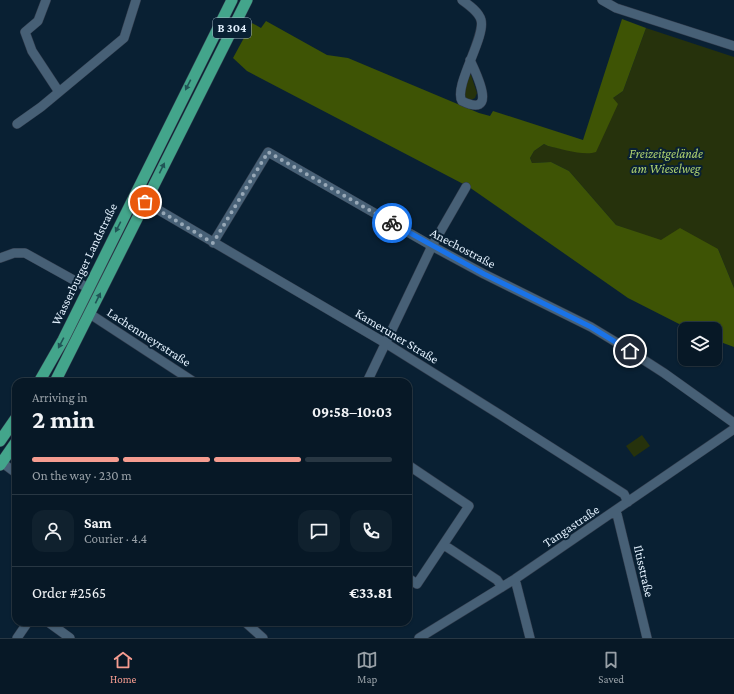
<!DOCTYPE html>
<meta charset="utf-8">
<style>
body{margin:0;font-family:"Crimson Pro",serif;background:#10212e;color:#f1f3f6;height:100vh;display:flex;flex-direction:column;font-size:15px;white-space:nowrap}
*{box-sizing:border-box;margin:0}
p{font-size:13px;color:#98a0a7}
.icon{flex:none;width:22px;height:22px;fill:none;stroke:currentColor;stroke-width:2;stroke-linecap:round;stroke-linejoin:round}
.map{position:relative;flex:1;overflow:hidden}
.sheet{position:absolute;left:12px;top:378px;width:400px;height:248px;display:flex;flex-direction:column;background:#071826;border-radius:12px;box-shadow:0 1px 3px #0004,0 0 0 1px #283743}
.sheet>*{flex:none}
.buttons{position:absolute;left:678px;top:322px;display:grid;gap:8px}
.buttons a{display:grid;place-items:center;width:44px;height:44px;border-radius:8px;background:#071826;box-shadow:0 1px 3px #0004,0 0 0 1px #283743;font-size:20px}
.pin{position:absolute;display:grid;place-items:center;width:34px;height:34px;color:#fff;margin:-17px;border:2px solid #fff;border-radius:50%;box-shadow:0 1px 4px #0007}
.courier{position:absolute;display:grid;place-items:center;width:40px;height:40px;margin:-20px;border:3px solid #1a73e8;border-radius:50%;background:#fff;color:#222;box-shadow:0 1px 5px #0007}
.headline em{font-style:normal;font-weight:700}
.headline div{display:flex;flex-direction:column-reverse}
.headline{display:flex;align-items:center;justify-content:space-between;height:68px;padding:0 20px}
h1{font-size:26px;font-weight:700;line-height:30px}
.bar{display:grid;grid-template-columns:repeat(4,1fr);gap:6px 4px;align-content:center;height:48px;padding:0 20px}
.bar i{height:5px;border-radius:3px;background:#283743}
.bar .selected{background:#f59c90}
.bar p{grid-column:span 4}
.line{display:flex;align-items:center;gap:10px;padding:0 20px;border-top:1px solid #283743}
.line div{flex:1}
.round{display:grid;place-items:center;flex:none;width:42px;height:42px;border-radius:12px;background:#10212e}
.tab-bar{display:flex;justify-content:space-around;align-items:center;height:56px;border-top:1px solid #283743;background:#071826;font-size:11px;color:#98a0a7}
.tab-bar a{display:grid;justify-items:center;gap:2px}
.tab-bar .selected{color:#f59c90}
.map>svg:first-child{display:block}
</style>
<div class="map">
<svg width="734" height="638" viewBox="0 0 734 638">
<rect width="100%" height="100%" fill="#092033"/>
<path fill="#26320c" d="M 646,28 L 734,57 L 734,288 L 718,249 L 661,241 L 616,225 L 569,171 L 551,162 L 532,163 L 530,158 L 534,151 L 544,144 L 548,146 L 578,152 L 613,98 L 623,91 Z
M 470,75 L 471,75 L 477,93 L 475,98 L 471,100 L 466,98 L 464,92 Z
M 642,435 L 650,446 L 634,457 L 626,446 Z"/>
<path fill="#3e5405" d="M 622,19 L 646,28 L 623,91 L 613,98 L 618,104 L 596,152 C 584,156 561,149 548,146 L 544,144 L 534,151 L 530,158 L 532,163 L 551,162 L 569,171 L 616,225 L 661,240 L 680,228 L 718,249 L 734,288 L 734,347 L 715,340 L 715,329 L 689,329 L 628,298 L 469,187 L 247,71 L 233,58 L 252,23 L 261,28 L 266,21 L 327,55 L 348,58 L 479,113 L 490,116 L 493,111 L 583,140 Z"/>
<g fill="none" stroke-linecap="round" stroke-linejoin="round">
<defs>
<path id="minor" d="M 46,0 L 38,21 L 25,32 L 32,51 L 59,92
M 462,0 C 469,5 479,12 481,20 C 486,37 453,87 462,101 C 499,119 476,73 470,60
M 602,0 L 616,8 L 734,46
M 17,124 L 41,107 L 124,38 L 136,0
M 145,202 L 387,344 L 502,416 L 624,494 L 628,502
M 213,243 L 268,152 L 432,246 L 484,274 L 591,327 L 619,344 L 664,373 L 734,423
M 0,258 L 14,253 L 25,253 L 88,288
M 90,314 L 194,382
M 367,382 L 432,246 L 466,187
M 0,461 L 16,473
M 408,465 L 469,506 L 417,584 L 408,578
M 616,510 L 647,638
M 444,545 L 497,580 L 502,587
M 515,579 L 530,638
M 48,622 L 70,638
M 245,622 L 263,638
M 17,638 L 28,622
M 419,638 L 515,579 L 734,429"/>
<path id="major" d="M 39,382 L 63,340 L 232,0
M 55,382 L 247,0
M 0,441 L 16,418
M 0,465 L 16,442"/>
</defs>
<use href="#minor" stroke="#323c4c" stroke-width="10"/>
<use href="#major" stroke="#323c4c" stroke-width="12"/>
<use href="#minor" stroke="#476076" stroke-width="9"/>
<use href="#major" stroke="#43a58b" stroke-width="11"/>
</g>
<defs><path id="oneway-solid" d="M-6-.8H1V-3.2L6.5 0L1 3.2V.8H-6Z"/></defs>
<g fill="#205556">
<use href="#oneway-solid" transform="translate(188 85) rotate(117)"/>
<use href="#oneway-solid" transform="translate(162 168) rotate(-64)"/>
<use href="#oneway-solid" transform="translate(118 227) rotate(117)"/>
<use href="#oneway-solid" transform="translate(98 298) rotate(-64)"/>
<use href="#oneway-solid" transform="translate(61 343) rotate(118)"/>
</g>
<g fill="none" stroke-linecap="round" stroke-linejoin="round">
<path stroke="#97a8b7" stroke-width="4" stroke-dasharray="0 7.2" d="M 145,202 L 213,243 L 268,152 L 392,223"/>
<path stroke="#1a73e8" stroke-width="5" d="M 392,223 L 484,274 L 591,327 L 630,351"/>
</g>
<g text-anchor="middle" dominant-baseline="central" stroke-width="4" stroke-linejoin="round" paint-order="stroke">
<rect fill="#092033" stroke="#a2b2c1" stroke-width="1" x="213" y="18" width="38" height="20" rx="3"/>
<g font-size="12" font-weight="bold" fill="#e3f1fe">
<text x="232" y="28">B 304</text>
</g>
<g font-size="13" font-style="italic" fill="#add06f" stroke="#092033">
<text x="666" y="153">Freizeitgelände<tspan x="666" dy="15">am Wieselweg</tspan></text>
</g>
<g font-size="13" fill="#e3f1fe" stroke="#092033">
<text transform="translate(463 248) rotate(28)">Anechostraße</text>
<text transform="translate(84 264) rotate(-64)">Wasserburger Landstraße</text>
<text transform="translate(397 336) rotate(31)">Kameruner Straße</text>
<text transform="translate(149 337) rotate(33)">Lachenmeyrstraße</text>
<text transform="translate(571 526) rotate(-34)">Tangastraße</text>
<text transform="translate(644 571) rotate(77)">Iltisstraße</text>
</g>
</g>
</svg>
<div class="buttons">
<a><svg class="icon" aria-label="layers" viewBox="0 0 24 24"><path d="M12 4l9 5-9 5-9-5zM3 14l9 5 9-5"/></svg></a>
</div>
<div class="pin" style="left:145px;top:202px;background:#ea580c"><svg class="icon" aria-label="bag" viewBox="0 0 24 24"><path d="M5 8h14l-1 12H6zM9 8a3 3 0 0 1 6 0"/></svg></div>
<div class="pin" style="left:630px;top:351px;background:#1f2937"><svg class="icon" aria-label="home" viewBox="0 0 24 24"><path d="M3 11l9-7 9 7M6 9v11h12V9"/></svg></div>
<div class="courier" style="left:392px;top:223px"><svg class="icon" aria-label="bike" viewBox="0 0 24 24"><circle cx="6" cy="16" r="4"/><circle cx="18" cy="16" r="4"/><path d="M6 16l4-8h5l3 8M10 8l3 8H6M13 5h3"/></svg></div>
<section class="sheet">
<div class="headline"><div><h1>2 min</h1><p>Arriving in</p></div><em>09:58–10:03</em></div>
<div class="bar"><i class="selected"></i><i class="selected"></i><i class="selected"></i><i></i><p>On the way · 230 m</p></div>
<div class="line" style="height:72px"><a class="round"><svg class="icon" aria-label="person" viewBox="0 0 24 24"><circle cx="12" cy="8" r="4"/><path d="M4 21q1-7 8-7t8 7"/></svg></a><div><b>Sam</b><p>Courier · 4.4</p></div><a class="round"><svg class="icon" aria-label="chat" viewBox="0 0 24 24"><path d="M4 5h16v11H9l-5 4z"/></svg></a><a class="round"><svg class="icon" aria-label="phone" viewBox="0 0 24 24"><path d="M5 4h4l2 5-3 2q2 4 5 5l2-3 5 2v4C11 20 4 13 5 4z"/></svg></a></div>
<div class="line" style="height:52px"><div>Order #2565</div><b>€33.81</b></div>
</section>
</div>
<nav class="tab-bar">
<a class="selected"><svg class="icon" aria-label="home" viewBox="0 0 24 24"><path d="M3 11l9-7 9 7M6 9v11h12V9"/></svg>Home</a>
<a><svg class="icon" aria-label="map" viewBox="0 0 24 24"><path d="M3 6l6-2 6 2 6-2v14l-6 2-6-2-6 2zM9 4v14M15 6v14"/></svg>Map</a>
<a><svg class="icon" aria-label="saved" viewBox="0 0 24 24"><path d="M7 4h10v16l-5-4-5 4z"/></svg>Saved</a>
</nav>
